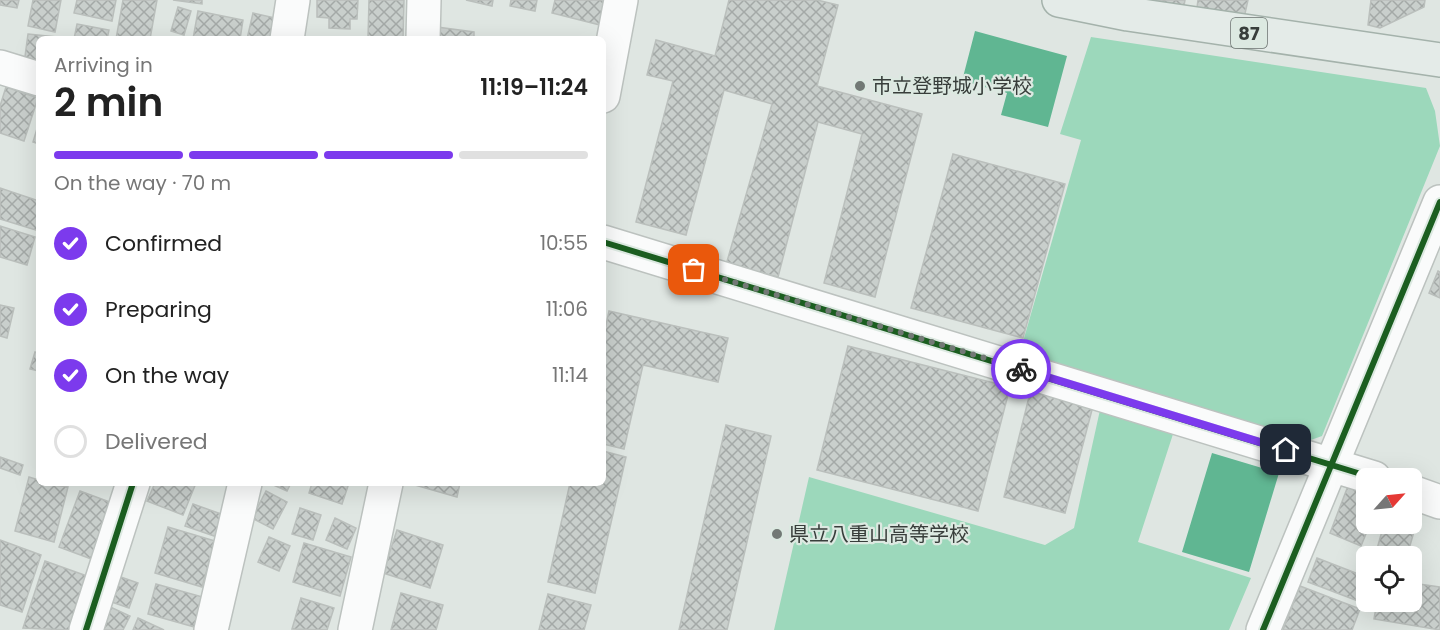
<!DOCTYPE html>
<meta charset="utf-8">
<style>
body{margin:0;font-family:Poppins,"Noto Sans JP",sans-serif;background:#f6f6f6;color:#222;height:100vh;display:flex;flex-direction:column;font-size:22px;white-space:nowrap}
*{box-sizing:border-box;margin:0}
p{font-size:20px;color:#767676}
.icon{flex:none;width:33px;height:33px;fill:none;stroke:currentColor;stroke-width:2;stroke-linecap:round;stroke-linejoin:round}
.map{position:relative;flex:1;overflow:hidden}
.details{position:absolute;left:36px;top:36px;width:570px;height:450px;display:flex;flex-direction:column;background:#fff;border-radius:9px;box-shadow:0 6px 24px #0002}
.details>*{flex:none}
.needle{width:39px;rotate:63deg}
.fabs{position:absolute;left:1356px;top:468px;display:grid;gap:12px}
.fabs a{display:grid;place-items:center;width:66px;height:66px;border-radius:9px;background:#fff;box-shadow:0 6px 24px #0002;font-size:30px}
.pin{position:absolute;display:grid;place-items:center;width:51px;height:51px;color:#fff;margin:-26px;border-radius:12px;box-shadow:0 3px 9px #0006}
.courier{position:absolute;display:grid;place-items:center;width:60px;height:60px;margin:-30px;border:4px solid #7c3aed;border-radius:50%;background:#fff;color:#222;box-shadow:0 2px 8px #0007}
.headline em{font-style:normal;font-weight:600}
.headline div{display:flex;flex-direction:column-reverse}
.headline{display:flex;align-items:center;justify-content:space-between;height:102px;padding:0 18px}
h1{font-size:39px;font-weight:600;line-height:45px}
.bar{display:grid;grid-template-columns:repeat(4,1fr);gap:9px 6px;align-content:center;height:72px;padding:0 18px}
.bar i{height:8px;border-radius:4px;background:#e0e0e0}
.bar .active{background:#7c3aed}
.bar p{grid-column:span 4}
ol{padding:0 18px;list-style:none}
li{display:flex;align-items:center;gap:18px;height:66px}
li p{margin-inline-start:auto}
li .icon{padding:6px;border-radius:50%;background:#7c3aed;color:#fff;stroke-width:4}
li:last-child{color:#767676}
li i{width:33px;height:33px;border:3px solid #e0e0e0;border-radius:50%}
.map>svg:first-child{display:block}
</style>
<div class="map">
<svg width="1440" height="630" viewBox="0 0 1440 630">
<defs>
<pattern id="building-cross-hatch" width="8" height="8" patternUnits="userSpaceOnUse" patternTransform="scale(1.5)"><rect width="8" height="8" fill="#c9cfcc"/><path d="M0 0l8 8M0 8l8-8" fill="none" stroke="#a4a9a7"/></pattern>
</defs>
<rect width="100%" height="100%" fill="#dfe6e2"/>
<path fill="#9cd8bb" d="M 1091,37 L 1426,88 L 1435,111 L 1440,146 L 1322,436 L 1308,441 L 1018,359 L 1081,140 L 1060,134 Z
M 1100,410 L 1174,431 L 1138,542 L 1251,578 L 1229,630 L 774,630 L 809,477 L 1045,545 L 1074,528 Z"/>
<path fill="#60b692" d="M 975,31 L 1067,56 L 1048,127 L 1001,115 L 1007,93 L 962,81 Z
M 1212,453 L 1279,473 L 1249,572 L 1182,552 Z"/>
<path fill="url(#building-cross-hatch)" stroke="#babfbc" stroke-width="1.5" d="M 0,0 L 19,0 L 17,8 L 0,5 Z
M 33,0 L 61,0 L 55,32 L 28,26 Z
M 77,0 L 116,0 L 112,21 L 74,13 Z
M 123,0 L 157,0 L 150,39 L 116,39 Z
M 173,0 L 202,0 L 202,4 Z
M 317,0 L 358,0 L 357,19 L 350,19 L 350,29 L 329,28 L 329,18 L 317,17 Z
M 369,0 L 404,0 L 403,39 L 368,38 Z
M 466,0 L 493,0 L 492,6 Z
M 511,0 L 537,0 L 535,11 L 510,6 Z
M 555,0 L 604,0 L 600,25 L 552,13 Z
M 729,0 L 817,0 L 838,5 L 817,86 L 922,114 L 875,297 L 824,283 L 862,134 L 818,122 L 778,277 L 726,265 L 772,104 L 724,90 L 686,235 L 636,222 L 673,81 L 647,75 L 656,40 L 715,56 Z
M 1139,0 L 1185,0 L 1183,11 Z
M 1198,0 L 1248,0 L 1244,18 L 1197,8 Z
M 1371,0 L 1425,0 L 1424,7 L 1380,28 L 1368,25 Z
M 178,7 L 191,11 L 184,35 L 171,31 Z
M 198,11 L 243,20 L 240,39 L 193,39 Z
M 253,13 L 284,20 L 280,39 L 247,39 Z
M 77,24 L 109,30 L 107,39 L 74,39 Z
M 437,27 L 474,32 L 474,39 L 436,39 Z
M 28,34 L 57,37 L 39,39 L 39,66 L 24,64 Z
M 6,87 L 38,98 L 24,141 L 0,133 L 0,106 Z
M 39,122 L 39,144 L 33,142 Z
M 953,154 L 1065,184 L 1023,338 L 911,308 Z
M 0,188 L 39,201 L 39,231 L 0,219 Z
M 0,226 L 35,237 L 27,265 L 0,257 Z
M 1438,271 L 1440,272 L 1440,298 L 1429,293 Z
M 0,305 L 14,308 L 7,338 L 0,336 Z
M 609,311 L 728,338 L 718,382 L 643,365 L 624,449 L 603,444 L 603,339 Z
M 848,346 L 1010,387 L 978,511 L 817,470 Z
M 35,352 L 39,353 L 39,371 L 30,369 Z
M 1031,389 L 1093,406 L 1065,513 L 1004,497 Z
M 726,425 L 771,436 L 727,630 L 679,630 Z
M 603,451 L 626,457 L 595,593 L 548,582 L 570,483 L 603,483 Z
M 0,457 L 23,465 L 20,475 L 0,468 Z
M 29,477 L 39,480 L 39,483 L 68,487 L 54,542 L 15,531 Z
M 155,483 L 196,483 L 183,515 L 147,501 Z
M 269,483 L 291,483 L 287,491 Z
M 312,483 L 349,483 L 342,504 L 309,493 Z
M 416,483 L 460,483 L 457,497 L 415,485 Z
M 1348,486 L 1366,493 L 1366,524 L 1370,524 L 1361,546 L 1330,533 Z
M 80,491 L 115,504 L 94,560 L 59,547 Z
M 266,491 L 287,502 L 273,529 L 252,518 Z
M 193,504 L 224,515 L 217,537 L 185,526 Z
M 1412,504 L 1421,507 L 1407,556 L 1375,556 L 1384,524 L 1412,524 Z
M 300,508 L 321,515 L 313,540 L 292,534 Z
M 335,518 L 356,528 L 347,549 L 326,540 Z
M 168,527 L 215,541 L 202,587 L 155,573 Z
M 397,530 L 443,545 L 430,588 L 383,573 Z
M 269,537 L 290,546 L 279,571 L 258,562 Z
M 0,540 L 41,555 L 22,612 L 0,605 Z
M 304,543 L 351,557 L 340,596 L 293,582 Z
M 1317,558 L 1366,577 L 1358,601 L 1308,582 Z
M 45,561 L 87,576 L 69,630 L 23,628 Z
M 115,575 L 138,583 L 129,608 L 106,600 Z
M 1412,583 L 1440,587 L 1440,630 L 1374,619 L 1377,602 L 1412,602 Z
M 156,584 L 206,598 L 198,628 L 148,614 Z
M 1300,586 L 1360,609 L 1352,630 L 1283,630 Z
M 401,593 L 443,605 L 436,630 L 391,630 Z
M 548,594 L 591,605 L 584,630 L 539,630 Z
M 301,598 L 334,608 L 327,630 L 292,629 Z
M 106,605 L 130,616 L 123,630 L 94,630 Z
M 138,618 L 164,630 L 133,630 Z"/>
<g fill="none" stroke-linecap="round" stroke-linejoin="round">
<defs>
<path id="minor" d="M 287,39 L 293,0
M 423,39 L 424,0
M 0,67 L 39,79
M 603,96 L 621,0
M 603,242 L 1374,478
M 1412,492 L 1440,502
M 86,630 L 133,483
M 211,630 L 245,483
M 355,630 L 386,483
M 1263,630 L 1440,202"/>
<path id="major" d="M 1059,0 L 1128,14 L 1440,60"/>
</defs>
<use href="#minor" stroke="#bcc2bf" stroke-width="36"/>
<use href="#major" stroke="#a4b2ab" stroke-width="36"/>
<use href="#minor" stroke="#fafbfb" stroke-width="33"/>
<use href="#major" stroke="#e4ebe8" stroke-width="33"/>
<defs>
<path id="cycleway" d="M 603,242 L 1374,478
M 86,630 L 133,483
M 1263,630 L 1440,202"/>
</defs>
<use href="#cycleway" stroke="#dce9e1" stroke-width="10"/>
<use href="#cycleway" stroke="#1b5e20" stroke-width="6"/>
</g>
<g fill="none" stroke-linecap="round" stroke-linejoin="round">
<path stroke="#727975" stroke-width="6" stroke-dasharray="0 10.8" d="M 694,270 L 1021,369"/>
<path stroke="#7c3aed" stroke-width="8" d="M 1021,369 L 1286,450"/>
</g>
<g fill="#727975" stroke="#dce9e1" stroke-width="2">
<circle cx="860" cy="86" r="6"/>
<circle cx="777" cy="534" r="6"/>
</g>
<g text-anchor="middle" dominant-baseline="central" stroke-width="4.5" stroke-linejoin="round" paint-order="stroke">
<rect fill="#dce9e1" stroke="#69716d" stroke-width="1.5" x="1231" y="18" width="36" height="30" rx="4.5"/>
<g font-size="18" font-weight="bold" fill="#383e3b">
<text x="1249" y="33">87</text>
</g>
<g font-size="20" fill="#383e3b" stroke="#dce9e1" text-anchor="start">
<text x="872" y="86">市立登野城小学校</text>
<text x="789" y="534">県立八重山高等学校</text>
</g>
</g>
</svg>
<div class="fabs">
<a><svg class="needle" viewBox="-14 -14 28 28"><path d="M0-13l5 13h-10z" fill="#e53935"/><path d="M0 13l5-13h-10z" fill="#767676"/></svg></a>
<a><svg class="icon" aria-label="locate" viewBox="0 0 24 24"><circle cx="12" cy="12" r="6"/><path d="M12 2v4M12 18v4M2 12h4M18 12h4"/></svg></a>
</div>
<div class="pin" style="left:694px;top:270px;background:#ea580c"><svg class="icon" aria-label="bag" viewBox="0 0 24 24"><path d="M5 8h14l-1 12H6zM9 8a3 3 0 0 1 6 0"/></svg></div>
<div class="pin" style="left:1286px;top:450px;background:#1f2937"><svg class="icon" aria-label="home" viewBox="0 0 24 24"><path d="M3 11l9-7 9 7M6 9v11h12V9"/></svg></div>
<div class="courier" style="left:1021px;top:369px"><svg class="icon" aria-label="bike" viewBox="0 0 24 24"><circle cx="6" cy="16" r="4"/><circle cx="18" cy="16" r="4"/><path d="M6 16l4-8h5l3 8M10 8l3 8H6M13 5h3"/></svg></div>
<section class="details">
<div class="headline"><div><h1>2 min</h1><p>Arriving in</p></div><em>11:19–11:24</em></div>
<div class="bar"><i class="active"></i><i class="active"></i><i class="active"></i><i></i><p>On the way · 70 m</p></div>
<ol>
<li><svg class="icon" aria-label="check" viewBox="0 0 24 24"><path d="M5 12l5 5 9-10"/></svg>Confirmed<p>10:55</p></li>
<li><svg class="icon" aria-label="check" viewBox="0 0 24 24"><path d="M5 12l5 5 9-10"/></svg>Preparing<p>11:06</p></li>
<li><svg class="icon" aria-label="check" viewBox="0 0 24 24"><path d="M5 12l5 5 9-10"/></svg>On the way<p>11:14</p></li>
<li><i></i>Delivered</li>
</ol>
</section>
</div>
